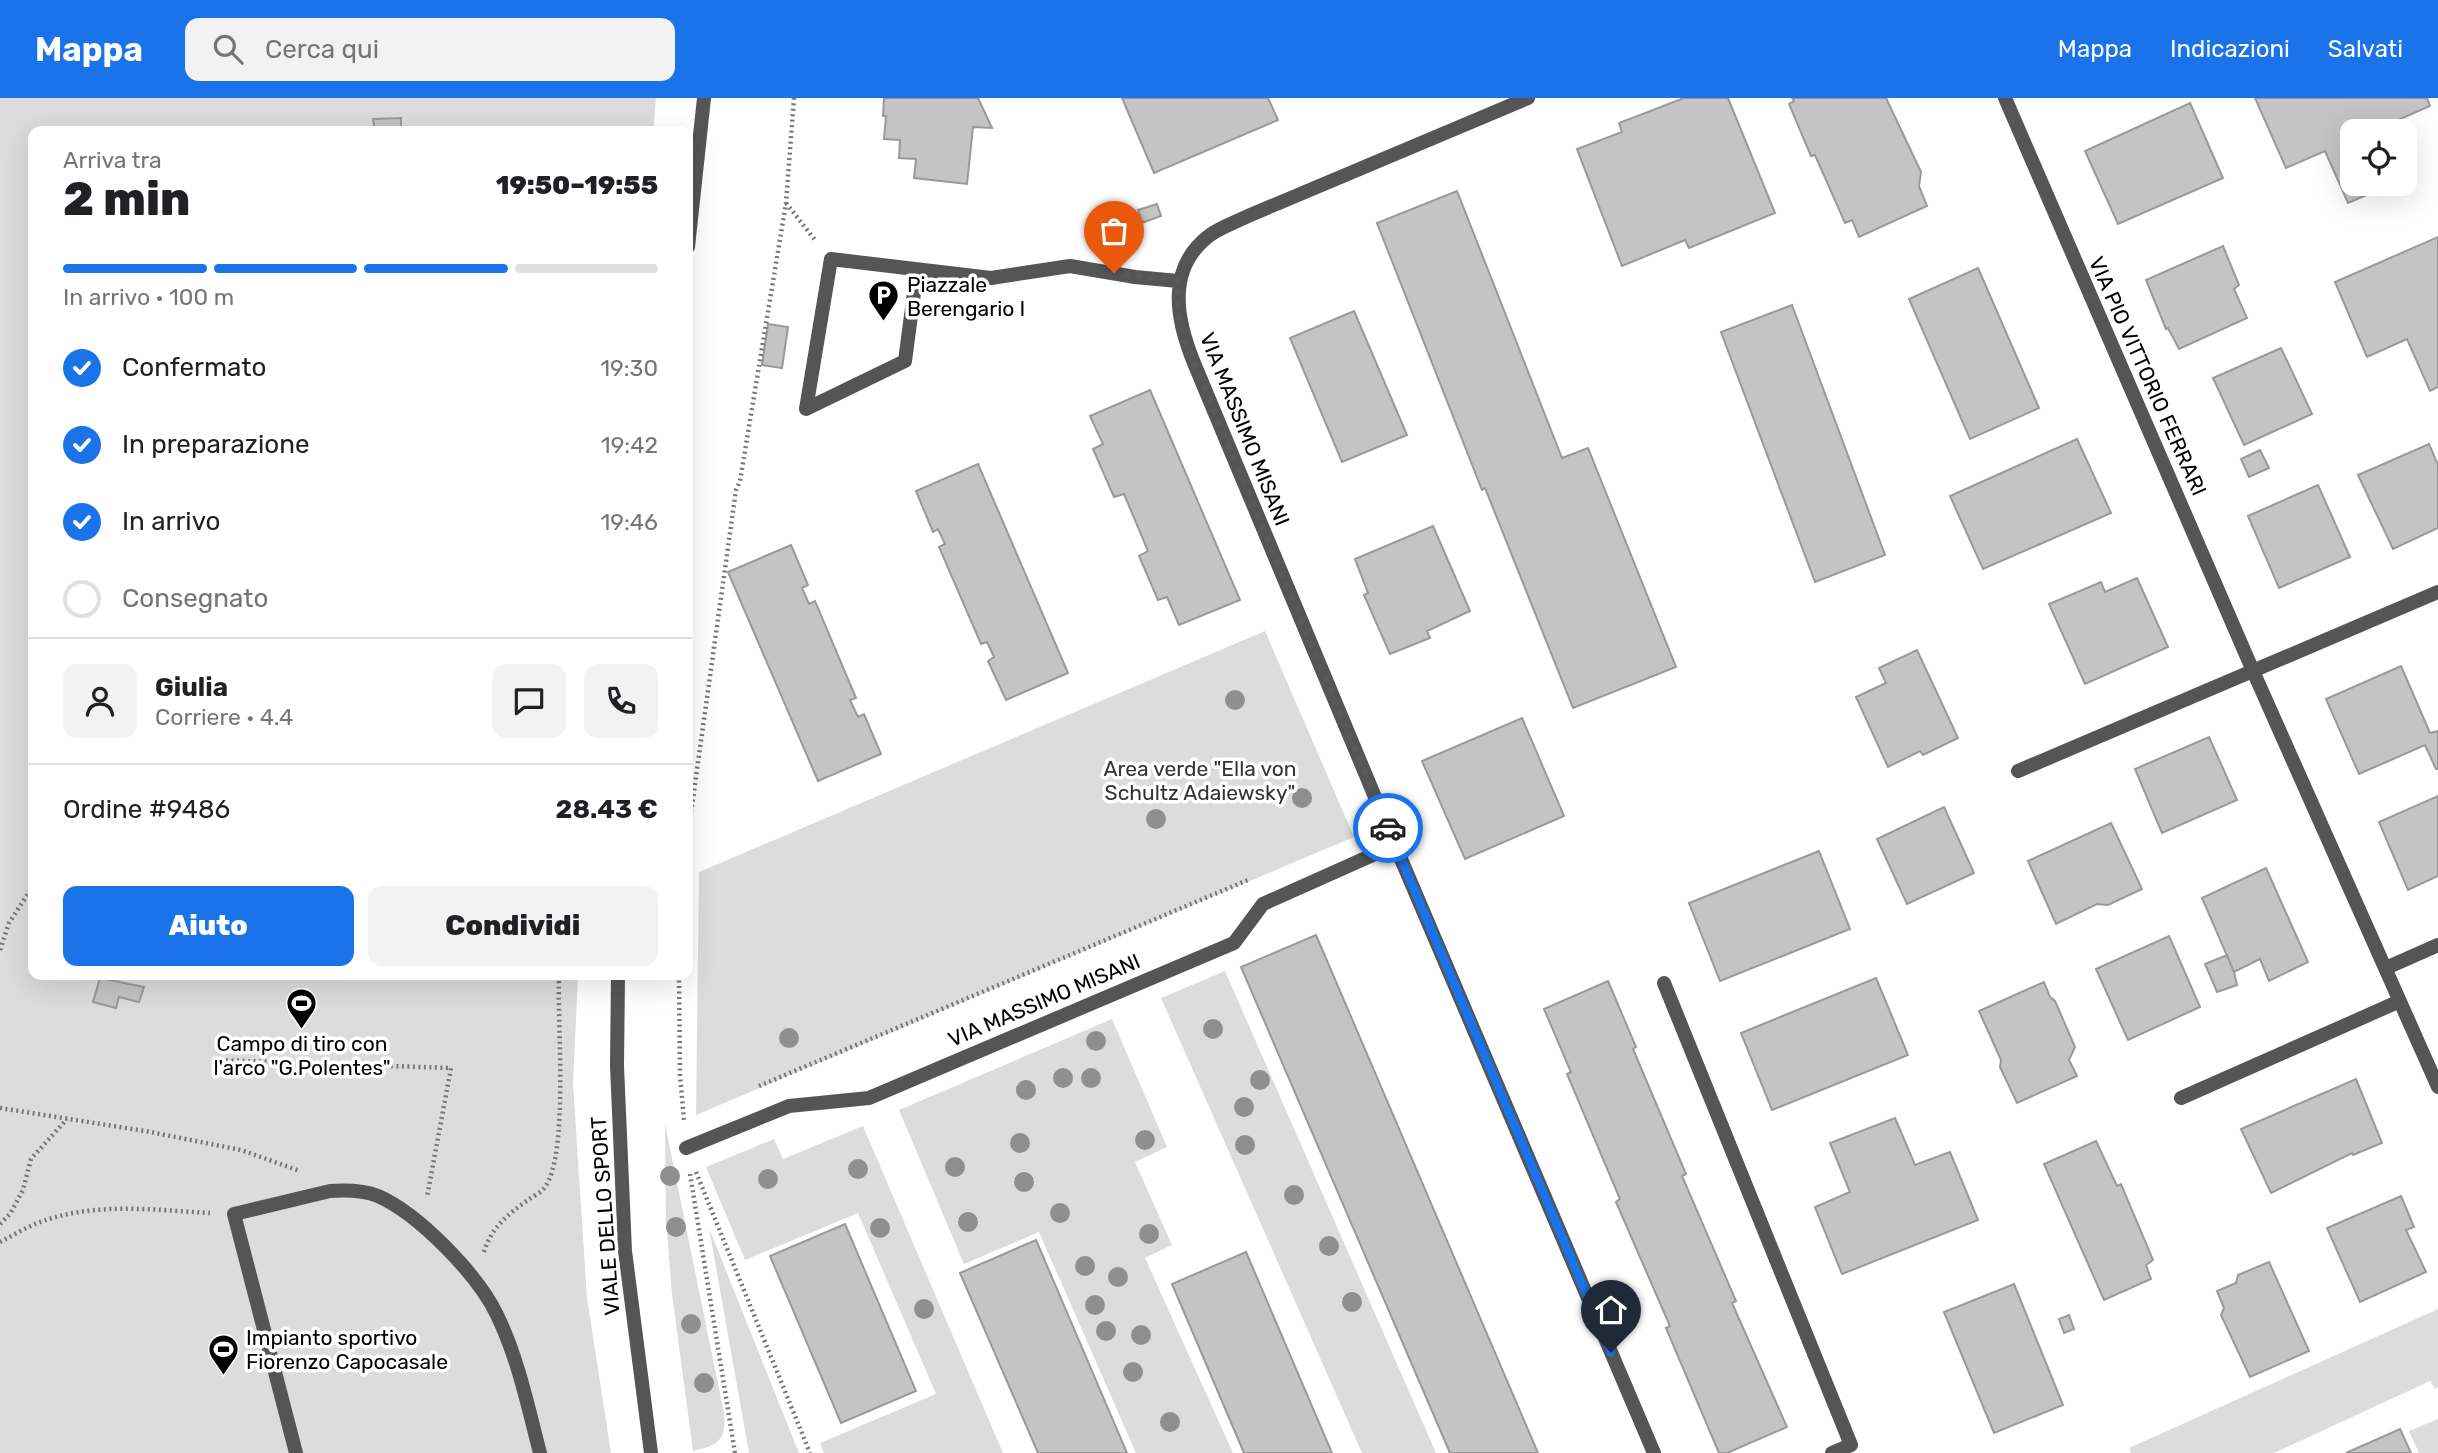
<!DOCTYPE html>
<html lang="it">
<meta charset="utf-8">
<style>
body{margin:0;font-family:Rubik,sans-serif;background:#f2f2f2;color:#202124;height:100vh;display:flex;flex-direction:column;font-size:26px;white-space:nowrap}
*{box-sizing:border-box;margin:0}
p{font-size:23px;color:#757577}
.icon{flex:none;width:38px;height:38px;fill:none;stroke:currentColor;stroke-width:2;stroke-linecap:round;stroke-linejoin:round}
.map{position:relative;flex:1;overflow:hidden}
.side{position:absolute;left:28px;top:28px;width:665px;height:854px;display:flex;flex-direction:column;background:#fff;border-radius:14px;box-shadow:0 7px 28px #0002}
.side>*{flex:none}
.fabs{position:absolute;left:2340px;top:21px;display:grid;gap:14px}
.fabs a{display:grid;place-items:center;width:77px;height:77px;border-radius:14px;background:#fff;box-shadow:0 7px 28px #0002;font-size:35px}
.pin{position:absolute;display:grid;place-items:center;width:60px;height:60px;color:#fff;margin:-72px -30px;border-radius:50% 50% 50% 0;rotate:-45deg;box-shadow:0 0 7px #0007}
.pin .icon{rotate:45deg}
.courier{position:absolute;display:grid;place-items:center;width:70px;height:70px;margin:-35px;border:5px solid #1a73e8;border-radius:50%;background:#fff;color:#222;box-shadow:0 2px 9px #0007}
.headline em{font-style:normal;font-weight:800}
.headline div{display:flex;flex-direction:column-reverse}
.headline{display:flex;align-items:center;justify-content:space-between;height:119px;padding:0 35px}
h1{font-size:46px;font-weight:800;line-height:52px}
.bar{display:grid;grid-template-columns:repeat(4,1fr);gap:10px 7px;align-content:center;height:84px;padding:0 35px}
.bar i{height:9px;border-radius:5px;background:#e0e0e0}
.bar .on{background:#1a73e8}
.bar p{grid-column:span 4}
.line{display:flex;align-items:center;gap:18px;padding:0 35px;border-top:2px solid #e0e0e0}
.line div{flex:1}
.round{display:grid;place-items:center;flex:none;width:74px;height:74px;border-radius:14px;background:#f2f2f2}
ol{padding:0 35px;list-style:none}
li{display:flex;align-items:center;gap:21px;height:77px}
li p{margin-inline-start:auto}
li .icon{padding:7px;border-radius:50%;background:#1a73e8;color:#fff;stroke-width:4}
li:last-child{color:#757577}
li i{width:38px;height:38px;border:4px solid #e0e0e0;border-radius:50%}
.button{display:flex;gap:14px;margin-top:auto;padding:14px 35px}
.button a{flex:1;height:80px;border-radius:14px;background:#1a73e8;color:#fff;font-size:28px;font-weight:800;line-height:80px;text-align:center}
.button a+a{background:#f2f2f2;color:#202124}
header{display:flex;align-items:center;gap:42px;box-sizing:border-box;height:98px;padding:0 35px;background:#1a73e8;color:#fff}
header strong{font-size:33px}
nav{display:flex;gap:38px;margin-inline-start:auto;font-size:24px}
.search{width:490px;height:63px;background:#f2f2f2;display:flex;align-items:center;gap:18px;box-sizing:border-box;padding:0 24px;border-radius:14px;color:#757577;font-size:26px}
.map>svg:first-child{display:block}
</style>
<header>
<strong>Mappa</strong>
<div class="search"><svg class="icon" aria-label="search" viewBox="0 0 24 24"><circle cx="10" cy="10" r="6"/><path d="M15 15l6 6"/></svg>Cerca qui</div>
<nav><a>Mappa</a><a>Indicazioni</a><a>Salvati</a></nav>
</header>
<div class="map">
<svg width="2438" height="1355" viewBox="0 0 2438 1355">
<rect width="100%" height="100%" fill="#fff"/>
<path fill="#dcdcdc" d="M 0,0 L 656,0 L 653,33 L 33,33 L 33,877 L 578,877 L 573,986 L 587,1200 L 611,1355 L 0,1355 Z
M 1265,533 L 1354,739 L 696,1017 L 699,774 Z
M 1225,873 L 1436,1355 L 1362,1355 L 1161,900 Z
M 1112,921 L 1167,1049 L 1135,1064 L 1172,1147 L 1145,1160 L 1233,1355 L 1136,1355 L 1039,1134 L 964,1166 L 899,1012 Z
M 665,1026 L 724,1315 C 726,1343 719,1347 693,1353 L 672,1196 L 666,1122 Z
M 863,1028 L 1003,1355 L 824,1355 L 820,1345 L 936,1296 L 858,1115 L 745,1162 L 706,1069 L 774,1041 L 783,1061 Z
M 709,1130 L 799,1355 L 749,1355 Z
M 2438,1211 L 2438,1289 L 2435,1291 L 2430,1283 L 2274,1355 L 2131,1355 L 2129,1350 Z
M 2438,1321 L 2438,1355 L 2419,1355 L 2409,1333 Z"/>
<path fill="#c4c4c4" stroke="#999" stroke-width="2" d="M 884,0 L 978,0 L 992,30 L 973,29 L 967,86 L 914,80 L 916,61 L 899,60 L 900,42 L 884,41 L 886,18 L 883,18 Z
M 1122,0 L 1268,0 L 1278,22 L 1154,75 Z
M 1684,0 L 1728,0 L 1775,115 L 1689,150 L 1685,142 L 1622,168 L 1577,51 L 1622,34 L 1619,25 Z
M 1792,0 L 1886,0 L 1921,74 L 1919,88 L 1927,108 L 1859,139 L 1852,122 L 1845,125 L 1815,57 L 1811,58 L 1789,6 L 1794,3 Z
M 2255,0 L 2427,0 L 2430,8 L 2391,25 L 2394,33 L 2352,33 L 2352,86 L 2393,86 L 2348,105 L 2325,53 L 2286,70 Z
M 2190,5 L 2223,80 L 2118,126 L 2085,53 Z
M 401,20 L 401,33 L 375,33 L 373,21 Z
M 2404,56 L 2414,77 L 2404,81 Z
M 1457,93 L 1562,360 L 1588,350 L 1676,569 L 1573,610 L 1485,390 L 1482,392 L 1377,125 Z
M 1157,106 L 1161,118 L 1142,125 L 1138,112 Z
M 2438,139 L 2438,289 L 2430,293 L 2407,241 L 2367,259 L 2335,184 Z
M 2223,148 L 2239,187 L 2234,191 L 2247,220 L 2179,251 L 2168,230 L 2166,231 L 2146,182 Z
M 1978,170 L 2039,310 L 1970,341 L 1909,201 Z
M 1792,207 L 1885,457 L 1815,484 L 1721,234 Z
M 1354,213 L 1407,337 L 1342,364 L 1290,240 Z
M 768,226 L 788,229 L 782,270 L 762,267 Z
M 2281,250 L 2312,316 L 2244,347 L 2213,280 Z
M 1150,292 L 1240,502 L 1179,527 L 1167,499 L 1158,502 L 1139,458 L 1148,453 L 1124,396 L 1114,399 L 1093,351 L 1103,346 L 1090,318 Z
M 2077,341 L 2111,415 L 1983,471 L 1950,398 Z
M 2429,346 L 2438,367 L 2438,430 L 2393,451 L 2358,377 Z
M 2260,352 L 2269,370 L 2249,379 L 2241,361 Z
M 978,366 L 1068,575 L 1006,602 L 988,563 L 994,559 L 987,544 L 981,546 L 939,449 L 945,446 L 938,431 L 933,434 L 916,393 Z
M 2318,387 L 2350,459 L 2279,490 L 2248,418 Z
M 1433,428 L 1470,513 L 1427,533 L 1430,540 L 1390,556 L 1364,497 L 1368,495 L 1355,461 Z
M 791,447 L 808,487 L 802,490 L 809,506 L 815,503 L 856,600 L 850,602 L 858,619 L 864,616 L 881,656 L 818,683 L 728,474 Z
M 2137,480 L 2168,549 L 2085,586 L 2049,506 L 2101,484 L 2105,494 Z
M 1917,552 L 1958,640 L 1923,657 L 1920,653 L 1888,669 L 1856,599 L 1886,585 L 1879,570 Z
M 2401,568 L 2430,635 L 2438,633 L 2438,671 L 2436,671 L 2425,647 L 2359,676 L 2326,601 Z
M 1522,620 L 1564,718 L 1465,761 L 1422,663 Z
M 2209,639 L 2237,702 L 2162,735 L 2135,671 Z
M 2438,698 L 2438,778 L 2408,792 L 2379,724 Z
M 1944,709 L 1974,775 L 1907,806 L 1877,741 Z
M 2111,725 L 2142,791 L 2108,807 L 2097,806 L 2056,826 L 2028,763 Z
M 1819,753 L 1850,831 L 1720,883 L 1689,805 Z
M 2266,770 L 2308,864 L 2269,883 L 2260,861 L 2234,874 L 2202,800 Z
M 1316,837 L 1538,1355 L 1450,1355 L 1241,869 Z
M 2169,838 L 2200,909 L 2128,942 L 2096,871 Z
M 2227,857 L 2234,874 L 2237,887 L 2217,894 L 2205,866 Z
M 100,880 L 144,889 L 139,904 L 119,899 L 116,910 L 93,904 Z
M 1876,880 L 1908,957 L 1772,1012 L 1741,935 Z
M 1608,883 L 1636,949 L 1633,951 L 1686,1076 L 1682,1078 L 1736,1203 L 1732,1205 L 1787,1329 L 1727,1355 L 1719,1355 L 1666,1230 L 1670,1228 L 1616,1104 L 1620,1101 L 1567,976 L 1571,974 L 1544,911 Z
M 2044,884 L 2050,899 L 2055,903 L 2075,949 L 2069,962 L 2077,978 L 2017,1005 L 2000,969 L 2001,962 L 1979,913 Z
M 2356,981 L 2382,1045 L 2353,1057 L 2352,1055 L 2271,1095 L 2241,1031 Z
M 1895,1020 L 1915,1067 L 1950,1054 L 1978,1122 L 1842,1176 L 1815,1109 L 1850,1094 L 1830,1045 Z
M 2096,1043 L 2117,1088 L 2121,1086 L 2153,1162 L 2146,1167 L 2151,1181 L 2104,1202 L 2044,1066 Z
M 2401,1098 L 2414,1129 L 2406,1132 L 2426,1174 L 2360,1204 L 2327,1130 Z
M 845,1126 L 916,1293 L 841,1325 L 770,1158 Z
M 1036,1142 L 1127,1355 L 1038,1355 L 960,1175 Z
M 1246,1154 L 1332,1355 L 1244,1355 L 1172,1186 Z
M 2269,1164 L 2309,1253 L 2250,1279 L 2221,1217 L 2224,1210 L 2217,1193 L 2236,1185 L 2238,1177 Z
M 2014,1186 L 2063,1307 L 1994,1335 L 1944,1214 Z
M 2069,1217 L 2074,1231 L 2064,1235 L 2059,1221 Z
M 2400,1331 L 2411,1355 L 2346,1355 Z"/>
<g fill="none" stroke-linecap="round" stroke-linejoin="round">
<path stroke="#777" stroke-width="4.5" stroke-dasharray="2 3.5" stroke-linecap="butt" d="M 786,105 L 815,142
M 688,736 L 736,392 L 740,383 L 786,105 L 794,0
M 0,852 L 9,825 L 33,788
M 679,877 L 680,977 L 684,1022
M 215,962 L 451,970 L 427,1099
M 759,988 L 1248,782
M 0,1010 L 145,1033 L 241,1052 L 300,1073
M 696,1074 L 810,1355
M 690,1076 L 735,1355
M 0,1126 L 10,1116 L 23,1092 L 31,1061 L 67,1021
M 0,1144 C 14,1137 28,1128 43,1123 C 97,1104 155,1112 210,1115
M 484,1154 C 491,1130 508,1116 528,1102 C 533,1098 541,1095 545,1089 C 569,1056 557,923 559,877"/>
<path stroke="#555" stroke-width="14" d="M 1664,885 L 1851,1347 L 1832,1355
M 686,1050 L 789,1008 L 869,1000 L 1234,845 L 1263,806 L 1395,747
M 296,1355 L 234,1116 L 330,1093 C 346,1092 363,1092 378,1098 C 419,1116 478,1177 497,1217 C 518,1260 528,1309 540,1355"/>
<path stroke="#555" stroke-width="14" d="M 1528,0 L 1248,118 C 1236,124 1221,129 1210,137 C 1166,170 1176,221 1194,265 L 1395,747 L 1654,1355
M 2005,0 L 2253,573 L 2438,989
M 917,172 L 905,263 L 806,311 L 831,161 L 991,180 L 1070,168 L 1135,179 L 1178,183
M 2018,673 L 2438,494
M 2386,870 L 2438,847
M 2181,1000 L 2400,903"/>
<path stroke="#555" stroke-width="14" d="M 688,149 L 704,0
M 618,877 L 617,968 L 625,1153 L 651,1355"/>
</g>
<g fill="#8f8f8f">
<circle cx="1235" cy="602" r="10"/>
<circle cx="1302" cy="700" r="10"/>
<circle cx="1156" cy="721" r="10"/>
<circle cx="1213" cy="931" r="10"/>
<circle cx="789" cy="940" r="10"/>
<circle cx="1096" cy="943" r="10"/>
<circle cx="1063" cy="980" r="10"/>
<circle cx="1091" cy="980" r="10"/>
<circle cx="1260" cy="982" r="10"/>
<circle cx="1026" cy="992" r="10"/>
<circle cx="1244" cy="1009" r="10"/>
<circle cx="1145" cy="1042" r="10"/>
<circle cx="1020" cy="1045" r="10"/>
<circle cx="1245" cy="1047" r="10"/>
<circle cx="955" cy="1069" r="10"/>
<circle cx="858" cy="1071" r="10"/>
<circle cx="670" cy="1078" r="10"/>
<circle cx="768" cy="1081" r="10"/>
<circle cx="1024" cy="1084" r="10"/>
<circle cx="1294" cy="1097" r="10"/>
<circle cx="1060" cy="1115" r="10"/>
<circle cx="968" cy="1124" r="10"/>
<circle cx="676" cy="1129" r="10"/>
<circle cx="880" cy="1130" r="10"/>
<circle cx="1149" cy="1136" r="10"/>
<circle cx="1329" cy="1148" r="10"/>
<circle cx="1085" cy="1168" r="10"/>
<circle cx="1118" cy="1179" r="10"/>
<circle cx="1352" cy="1204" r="10"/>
<circle cx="1095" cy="1207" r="10"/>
<circle cx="924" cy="1211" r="10"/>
<circle cx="691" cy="1226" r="10"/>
<circle cx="1106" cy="1233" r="10"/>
<circle cx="1141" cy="1237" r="10"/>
<circle cx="1133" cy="1274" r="10"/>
<circle cx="704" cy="1285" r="10"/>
<circle cx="1170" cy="1324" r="10"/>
</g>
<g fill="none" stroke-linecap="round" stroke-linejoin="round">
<path stroke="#595959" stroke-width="7" stroke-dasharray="0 12.6" d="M 1114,175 L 1178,183 L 1178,215 L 1184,240 L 1388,730"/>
<path stroke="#1a73e8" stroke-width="9" d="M 1388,730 L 1611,1254"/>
</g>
<defs>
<symbol id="parking-pin" viewBox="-11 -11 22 30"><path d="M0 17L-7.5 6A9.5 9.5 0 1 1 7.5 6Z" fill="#000" stroke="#fff"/><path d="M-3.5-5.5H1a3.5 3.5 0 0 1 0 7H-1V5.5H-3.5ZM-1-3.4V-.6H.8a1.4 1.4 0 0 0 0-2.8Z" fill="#fff"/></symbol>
<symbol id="stadium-pin" viewBox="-11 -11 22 30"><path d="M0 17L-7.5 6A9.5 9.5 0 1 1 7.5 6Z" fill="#000" stroke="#fff"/><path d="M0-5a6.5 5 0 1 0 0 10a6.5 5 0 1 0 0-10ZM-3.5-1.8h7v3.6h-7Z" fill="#fff"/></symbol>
</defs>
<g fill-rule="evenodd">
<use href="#parking-pin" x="866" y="180" width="35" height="47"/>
<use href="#stadium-pin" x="284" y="888" width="35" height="47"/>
<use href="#stadium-pin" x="206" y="1234" width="35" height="47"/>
</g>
<g text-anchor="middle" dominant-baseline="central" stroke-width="7" stroke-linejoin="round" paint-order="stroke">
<g font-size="21" fill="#000" stroke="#fff" text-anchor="start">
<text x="907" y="186">Piazzale<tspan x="907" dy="24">Berengario I</tspan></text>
<text x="302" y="945" text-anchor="middle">Campo di tiro con<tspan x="302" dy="24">l'arco "G.Polentes"</tspan></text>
<text x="246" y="1239">Impianto sportivo<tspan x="246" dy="24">Fiorenzo Capocasale</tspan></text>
</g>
<g font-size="21" fill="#000" stroke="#fff">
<text transform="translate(2148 278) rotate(66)">VIA PIO VITTORIO FERRARI</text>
<text transform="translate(1245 331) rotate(68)">VIA MASSIMO MISANI</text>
<text transform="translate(1044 902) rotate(-23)">VIA MASSIMO MISANI</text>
<text transform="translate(605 1118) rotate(-94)">VIALE DELLO SPORT</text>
</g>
<g font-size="21" fill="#333" stroke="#fff">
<text x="1200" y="670">Area verde "Ella von<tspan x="1200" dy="24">Schultz Adaiewsky"</tspan></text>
</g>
</g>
</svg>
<div class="fabs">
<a><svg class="icon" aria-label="locate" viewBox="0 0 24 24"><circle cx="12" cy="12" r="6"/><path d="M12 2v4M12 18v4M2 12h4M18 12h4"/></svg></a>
</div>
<div class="pin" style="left:1114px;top:175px;background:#ea580c"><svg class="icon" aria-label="bag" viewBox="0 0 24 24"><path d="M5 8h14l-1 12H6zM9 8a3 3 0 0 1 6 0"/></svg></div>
<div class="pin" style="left:1611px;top:1254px;background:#1f2937"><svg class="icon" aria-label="home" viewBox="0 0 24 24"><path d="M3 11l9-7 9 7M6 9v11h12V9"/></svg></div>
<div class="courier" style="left:1388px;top:730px"><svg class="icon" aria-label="car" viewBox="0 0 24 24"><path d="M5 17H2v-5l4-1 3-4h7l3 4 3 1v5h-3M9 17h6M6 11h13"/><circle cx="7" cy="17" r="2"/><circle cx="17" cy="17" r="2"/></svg></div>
<section class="side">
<div class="headline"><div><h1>2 min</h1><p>Arriva tra</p></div><em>19:50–19:55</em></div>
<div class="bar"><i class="on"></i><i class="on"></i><i class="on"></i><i></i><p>In arrivo · 100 m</p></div>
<ol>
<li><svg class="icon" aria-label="check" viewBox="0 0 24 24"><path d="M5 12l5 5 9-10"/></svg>Confermato<p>19:30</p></li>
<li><svg class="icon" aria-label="check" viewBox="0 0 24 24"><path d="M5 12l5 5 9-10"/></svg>In preparazione<p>19:42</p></li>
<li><svg class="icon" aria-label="check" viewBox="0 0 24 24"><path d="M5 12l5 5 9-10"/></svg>In arrivo<p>19:46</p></li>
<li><i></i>Consegnato</li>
</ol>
<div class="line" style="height:126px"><a class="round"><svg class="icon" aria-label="person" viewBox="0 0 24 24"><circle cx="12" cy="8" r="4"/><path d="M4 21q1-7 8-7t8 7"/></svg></a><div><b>Giulia</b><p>Corriere · 4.4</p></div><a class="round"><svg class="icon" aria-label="chat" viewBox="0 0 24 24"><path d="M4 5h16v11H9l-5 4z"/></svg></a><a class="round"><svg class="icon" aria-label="phone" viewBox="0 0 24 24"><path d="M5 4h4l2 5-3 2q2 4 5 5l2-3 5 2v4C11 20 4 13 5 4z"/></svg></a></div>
<div class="line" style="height:91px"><div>Ordine #9486</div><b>28.43 €</b></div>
<div class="button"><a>Aiuto</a><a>Condividi</a></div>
</section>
</div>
